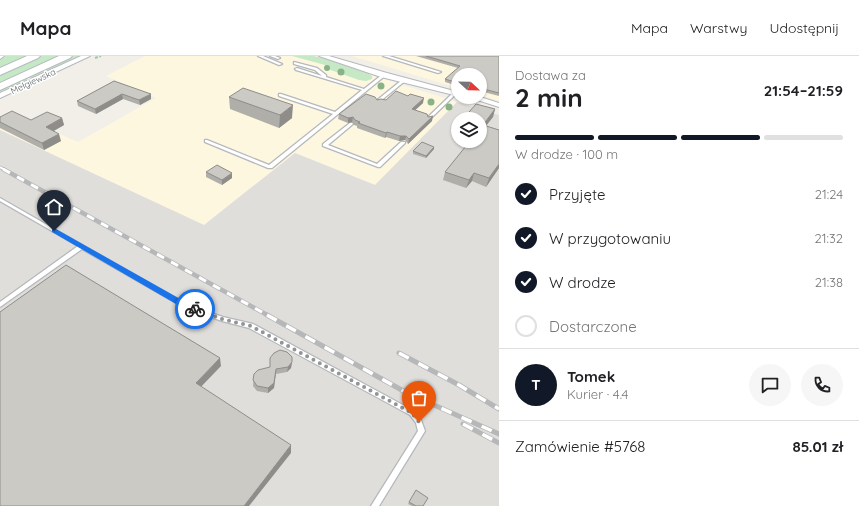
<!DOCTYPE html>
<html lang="pl">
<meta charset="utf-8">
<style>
body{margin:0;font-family:Quicksand,sans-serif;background:#f6f6f6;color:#202124;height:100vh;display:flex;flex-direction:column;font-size:15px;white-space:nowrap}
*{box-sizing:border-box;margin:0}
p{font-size:13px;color:#757577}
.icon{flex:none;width:22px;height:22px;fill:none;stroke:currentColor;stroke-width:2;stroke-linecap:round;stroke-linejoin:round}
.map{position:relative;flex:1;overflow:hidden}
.drawer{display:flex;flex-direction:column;background:#fff;width:360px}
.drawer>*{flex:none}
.needle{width:26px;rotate:112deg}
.buttons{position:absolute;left:451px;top:12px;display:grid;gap:8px}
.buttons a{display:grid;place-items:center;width:36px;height:36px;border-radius:50%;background:#fff;box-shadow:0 1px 3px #0004;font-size:20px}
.pin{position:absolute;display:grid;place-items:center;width:34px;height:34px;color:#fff;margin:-41px -17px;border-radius:50% 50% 50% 0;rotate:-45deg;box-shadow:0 0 4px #0007}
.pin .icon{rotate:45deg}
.courier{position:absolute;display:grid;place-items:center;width:40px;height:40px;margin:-20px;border:3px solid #1a73e8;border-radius:50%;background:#fff;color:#222;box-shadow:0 1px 5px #0007}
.head em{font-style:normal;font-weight:700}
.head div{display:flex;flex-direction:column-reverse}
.head{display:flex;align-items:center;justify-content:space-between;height:68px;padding:0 16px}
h1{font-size:26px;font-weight:700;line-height:30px}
.bar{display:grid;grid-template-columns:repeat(4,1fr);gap:6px 4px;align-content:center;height:48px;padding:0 16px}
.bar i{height:5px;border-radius:3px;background:#e0e0e0}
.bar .selected{background:#111827}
.bar p{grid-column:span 4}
.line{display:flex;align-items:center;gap:10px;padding:0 16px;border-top:1px solid #e0e0e0}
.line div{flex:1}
.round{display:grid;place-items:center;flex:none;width:42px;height:42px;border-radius:21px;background:#f6f6f6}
ol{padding:0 16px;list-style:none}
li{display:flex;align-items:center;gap:12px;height:44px}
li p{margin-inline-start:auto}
li .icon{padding:4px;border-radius:50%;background:#111827;color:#fff;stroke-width:4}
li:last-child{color:#757577}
li i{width:22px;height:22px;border:2px solid #e0e0e0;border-radius:50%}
header{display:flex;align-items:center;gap:24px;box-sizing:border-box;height:56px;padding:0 20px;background:#fff;border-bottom:1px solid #e0e0e0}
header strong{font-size:19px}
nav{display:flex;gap:22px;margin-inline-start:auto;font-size:14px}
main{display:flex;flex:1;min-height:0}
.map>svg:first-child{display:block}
</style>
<header>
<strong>Mapa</strong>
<nav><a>Mapa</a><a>Warstwy</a><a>Udostępnij</a></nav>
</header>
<main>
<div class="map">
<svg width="499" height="450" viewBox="0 0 499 450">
<rect width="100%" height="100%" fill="#f1efe8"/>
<path fill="#fef7e0" d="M 145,0 L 310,0 L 457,46 L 375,129 L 295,97 L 204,169 L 0,74 L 0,67 L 16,59 L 78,86 L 156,42 L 106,20 Z
M 352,0 L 499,0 L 499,45 L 480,39 L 480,19 L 458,19 L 458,32 Z"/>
<path fill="#e0deda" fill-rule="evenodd" d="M 457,46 L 499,59 L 499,450 L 0,450 L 0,74 L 204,169 L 295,97 L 375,129 ZM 458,63 L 480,63 L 480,85 L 458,85 Z"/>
<path fill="#c5e8c5" d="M 6,0 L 29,0 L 0,13 L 0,3 Z
M 41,0 L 61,0 L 0,28 L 0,18 Z
M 74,0 L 80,0 L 0,37 L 0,34 Z
M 292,0 L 313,0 L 326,3 L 367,17 L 372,20 L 372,23 L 366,25 L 359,24 L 325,12 L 325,9 Z"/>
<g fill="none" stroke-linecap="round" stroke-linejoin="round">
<defs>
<path id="lane" d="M 258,0 L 263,0 L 282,8 L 279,9 Z
M 270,0 L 275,0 L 280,2 L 278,3 Z
M 383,0 L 389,0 L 441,16 L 438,17 Z
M 294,6 L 317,12 L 326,19 L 326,21 L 364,33 L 383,18 L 386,19 L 272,112 L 268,112 L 205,86 L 205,84 L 207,84 L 269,109 L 333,58 L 279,40 L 279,38 L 281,38 L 335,56 L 362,34 L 296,14 L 295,13 L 297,12 L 322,20 L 315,14 L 294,8 Z
M 402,24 L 405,25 L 378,47 L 376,47 L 376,45 Z
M 454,36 L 457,37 L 429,64 L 427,64 L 427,62 Z
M 350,67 L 352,67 L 353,68 L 328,89 L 377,108 L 401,86 L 405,86 L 405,87 L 380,111 L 378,111 L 323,90 L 323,88 Z
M 0,142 L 187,249 L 223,261 L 253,268 L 414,355 L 421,364 L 425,375 L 379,450 L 371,450 L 418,375 L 416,367 L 410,359 L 249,272 L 222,265 L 183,251 L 82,193 L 0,251 L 0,246 L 78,190 L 0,145 Z"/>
<path id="street" d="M 0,0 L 4,0 L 0,3 Z
M 81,0 L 90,0 L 0,42 L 0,37 Z
M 319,0 L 329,0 L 387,17 L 458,36 L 458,40 L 381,21 Z
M 468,41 L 480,41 L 499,47 L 499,51 Z"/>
<path id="secondary" d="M 27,0 L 40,0 L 38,2 L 0,19 L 0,12 Z
M 59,0 L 72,0 L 70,2 L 0,34 L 0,27 Z"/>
</defs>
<use href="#lane" stroke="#b5b8bc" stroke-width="2.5"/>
<use href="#street" stroke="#b5b8bc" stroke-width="2"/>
<use href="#secondary" stroke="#b6babf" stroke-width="2"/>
<path stroke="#9cc7a9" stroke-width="2" stroke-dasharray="3 1.5" stroke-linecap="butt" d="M 95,2 L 101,0"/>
<use href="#lane" fill="#fff" fill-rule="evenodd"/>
<use href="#street" fill="#fff" fill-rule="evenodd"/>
<use href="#secondary" fill="#fff" fill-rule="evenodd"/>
<defs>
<path id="rail-far2" d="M 0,111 L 5,114"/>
<path id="rail-far1" d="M 3,113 L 269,260"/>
<path id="rail" d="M 267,259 L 407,337 L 499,378
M 399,297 L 459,329 L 499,353
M 463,368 L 499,387"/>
</defs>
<use href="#rail-far2" stroke="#b6b7b8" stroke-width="3"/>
<use href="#rail-far1" stroke="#b6b7b8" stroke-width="4.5"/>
<use href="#rail" stroke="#b6b7b8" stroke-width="5"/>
<use href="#rail-far2" stroke="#fff" stroke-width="2" stroke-dasharray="6" stroke-linecap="butt"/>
<use href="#rail-far1" stroke="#fff" stroke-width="3" stroke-dasharray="8" stroke-linecap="butt"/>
<use href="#rail" stroke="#fff" stroke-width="3.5" stroke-dasharray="11" stroke-linecap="butt"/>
</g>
<g fill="#89b387">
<circle cx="327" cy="12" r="3"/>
<circle cx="341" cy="16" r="3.5"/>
<circle cx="381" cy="30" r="3.5"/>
<circle cx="431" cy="46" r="3.5"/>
<circle cx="449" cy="51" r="3.5"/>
</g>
<path fill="#afaea9" d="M 416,0 L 499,0 L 499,40 L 480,35 L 480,19 L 458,19 L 458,30 L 445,26 L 445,23 L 458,12 Z
M 114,25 L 151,43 L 140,49 L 123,43 L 96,58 L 78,50 L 77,45 Z
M 229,41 L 292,62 L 279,72 L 230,53 Z
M 386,44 L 423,47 L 415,54 L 428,61 L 432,65 L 408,88 L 405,84 L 399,85 L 386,81 L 385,82 L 357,72 L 357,70 L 354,69 L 352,66 L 348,67 L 338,63 L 339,58 Z
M 495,53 L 493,61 L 486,70 L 499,112 L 486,131 L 472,125 L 466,132 L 443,124 L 445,116 L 466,91 L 459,89 L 460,85 L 480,85 L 480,63 Z
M 0,61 L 31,64 L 62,62 L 64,69 L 54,75 L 61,85 L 44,94 L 0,72 Z
M 434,93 L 426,102 L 413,98 L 413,95 Z
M 206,116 L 232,122 L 222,129 L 206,121 Z
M 292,306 L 291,312 L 287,316 L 276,318 L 274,332 L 268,337 L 257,335 L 253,330 L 254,318 Z
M 427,444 L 423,450 L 412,450 L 408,448 L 409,446 Z"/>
<path fill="#8f8d8a" d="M 122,38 L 123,43 L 96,58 L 95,53 Z
M 151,38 L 151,43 L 140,49 L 139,44 Z
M 424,42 L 423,47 L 411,58 L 412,53 Z
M 293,49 L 292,62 L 279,72 L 280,59 Z
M 495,53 L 493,61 L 480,77 L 483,69 Z
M 433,60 L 432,65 L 408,88 L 409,83 Z
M 353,61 L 352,66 L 348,67 L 348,62 Z
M 62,62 L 64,69 L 48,78 L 46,71 Z
M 387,76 L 386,81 L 385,82 L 386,77 Z
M 59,78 L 61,85 L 44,94 L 42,87 Z
M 400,80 L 406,80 L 405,84 L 399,85 Z
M 434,91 L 434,93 L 426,102 L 426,100 Z
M 499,108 L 499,112 L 486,131 L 489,122 Z
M 232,117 L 232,122 L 222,129 L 222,124 Z
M 474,117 L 472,125 L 466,132 L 469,124 Z
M 220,302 L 221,310 L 197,335 L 196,327 Z
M 292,306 L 291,312 L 287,316 L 288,311 Z
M 276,313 L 274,332 L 268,337 L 268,332 Z
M 291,389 L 291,397 L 249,450 L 244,450 Z"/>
<path fill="#cccac5" stroke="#8f8d8a" d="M 426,0 L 499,0 L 499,37 L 480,32 L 480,19 L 458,19 L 458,27 L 445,23 L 460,10 Z
M 114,25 L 151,38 L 139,44 L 122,38 L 95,53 L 77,45 Z
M 243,32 L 293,49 L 280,59 L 229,41 Z
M 396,35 L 408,40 L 410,38 L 424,42 L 412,53 L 427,58 L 428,61 L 433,60 L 409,83 L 406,80 L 400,80 L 387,76 L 386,77 L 358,67 L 360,66 L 355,64 L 353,61 L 348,62 L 339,58 L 366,38 L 375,41 L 377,44 L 381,43 L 386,44 Z
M 476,48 L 495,53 L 483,69 L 499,74 L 499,108 L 489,122 L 474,117 L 469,124 L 445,116 L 470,85 L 480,85 L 480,63 L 463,63 Z
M 12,55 L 31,64 L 47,56 L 62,62 L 46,71 L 59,78 L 42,87 L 0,66 L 0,61 Z
M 422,86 L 434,91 L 426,100 L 413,95 Z
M 217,109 L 232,117 L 222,124 L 206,116 Z
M 66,209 L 220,302 L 196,327 L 291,389 L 244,450 L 0,450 L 0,256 Z
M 280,294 L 287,296 L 292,301 L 292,306 L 288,311 L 276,313 L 274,327 L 268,332 L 257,330 L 253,324 L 254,318 L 258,314 L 270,311 L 270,302 L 274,297 Z
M 416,434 L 428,442 L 423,450 L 416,450 L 409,446 Z"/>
<path fill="#1a73e8" d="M 52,173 L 56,173 L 198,253 L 195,256 L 183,252 L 52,176 Z"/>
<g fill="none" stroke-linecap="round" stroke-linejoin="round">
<path stroke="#929495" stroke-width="4" stroke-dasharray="0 7.2" d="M 195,253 L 222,263 L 251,270 L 412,357 L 419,366"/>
</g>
<g text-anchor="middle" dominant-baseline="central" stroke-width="3" stroke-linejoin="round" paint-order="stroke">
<g font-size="9" fill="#5f6368" stroke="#fff">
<text transform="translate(33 25) rotate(-25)">Mełgiewska</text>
</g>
</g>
</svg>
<div class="buttons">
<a><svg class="needle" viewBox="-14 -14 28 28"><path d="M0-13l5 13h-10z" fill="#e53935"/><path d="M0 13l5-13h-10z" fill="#757577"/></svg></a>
<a><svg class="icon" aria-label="layers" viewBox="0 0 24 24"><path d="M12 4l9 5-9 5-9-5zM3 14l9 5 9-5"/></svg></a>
</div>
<div class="pin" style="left:419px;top:366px;background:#ea580c"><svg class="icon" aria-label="bag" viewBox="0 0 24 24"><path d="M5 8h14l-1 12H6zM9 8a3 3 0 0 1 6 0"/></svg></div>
<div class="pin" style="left:54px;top:175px;background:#1f2937"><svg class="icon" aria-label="home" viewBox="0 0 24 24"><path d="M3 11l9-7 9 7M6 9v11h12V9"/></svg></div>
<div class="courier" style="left:195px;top:253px"><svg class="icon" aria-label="bike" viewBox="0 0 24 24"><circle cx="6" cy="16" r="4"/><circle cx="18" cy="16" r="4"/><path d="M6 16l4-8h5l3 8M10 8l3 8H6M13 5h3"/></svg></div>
</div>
<section class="drawer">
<div class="head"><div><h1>2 min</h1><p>Dostawa za</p></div><em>21:54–21:59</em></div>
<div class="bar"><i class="selected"></i><i class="selected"></i><i class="selected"></i><i></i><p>W drodze · 100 m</p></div>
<ol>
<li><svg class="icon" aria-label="check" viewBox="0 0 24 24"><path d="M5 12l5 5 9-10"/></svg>Przyjęte<p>21:24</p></li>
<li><svg class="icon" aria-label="check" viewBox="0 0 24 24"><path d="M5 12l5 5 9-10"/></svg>W przygotowaniu<p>21:32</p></li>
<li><svg class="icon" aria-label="check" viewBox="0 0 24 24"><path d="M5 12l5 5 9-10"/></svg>W drodze<p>21:38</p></li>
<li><i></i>Dostarczone</li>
</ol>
<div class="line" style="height:72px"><b class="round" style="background:#111827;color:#fff">T</b><div><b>Tomek</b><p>Kurier · 4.4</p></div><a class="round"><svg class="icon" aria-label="chat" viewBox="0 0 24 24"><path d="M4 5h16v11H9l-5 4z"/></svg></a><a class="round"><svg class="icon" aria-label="phone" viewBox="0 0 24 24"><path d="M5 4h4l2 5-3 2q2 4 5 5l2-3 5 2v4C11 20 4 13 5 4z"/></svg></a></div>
<div class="line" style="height:52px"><div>Zamówienie #5768</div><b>85.01 zł</b></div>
</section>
</main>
